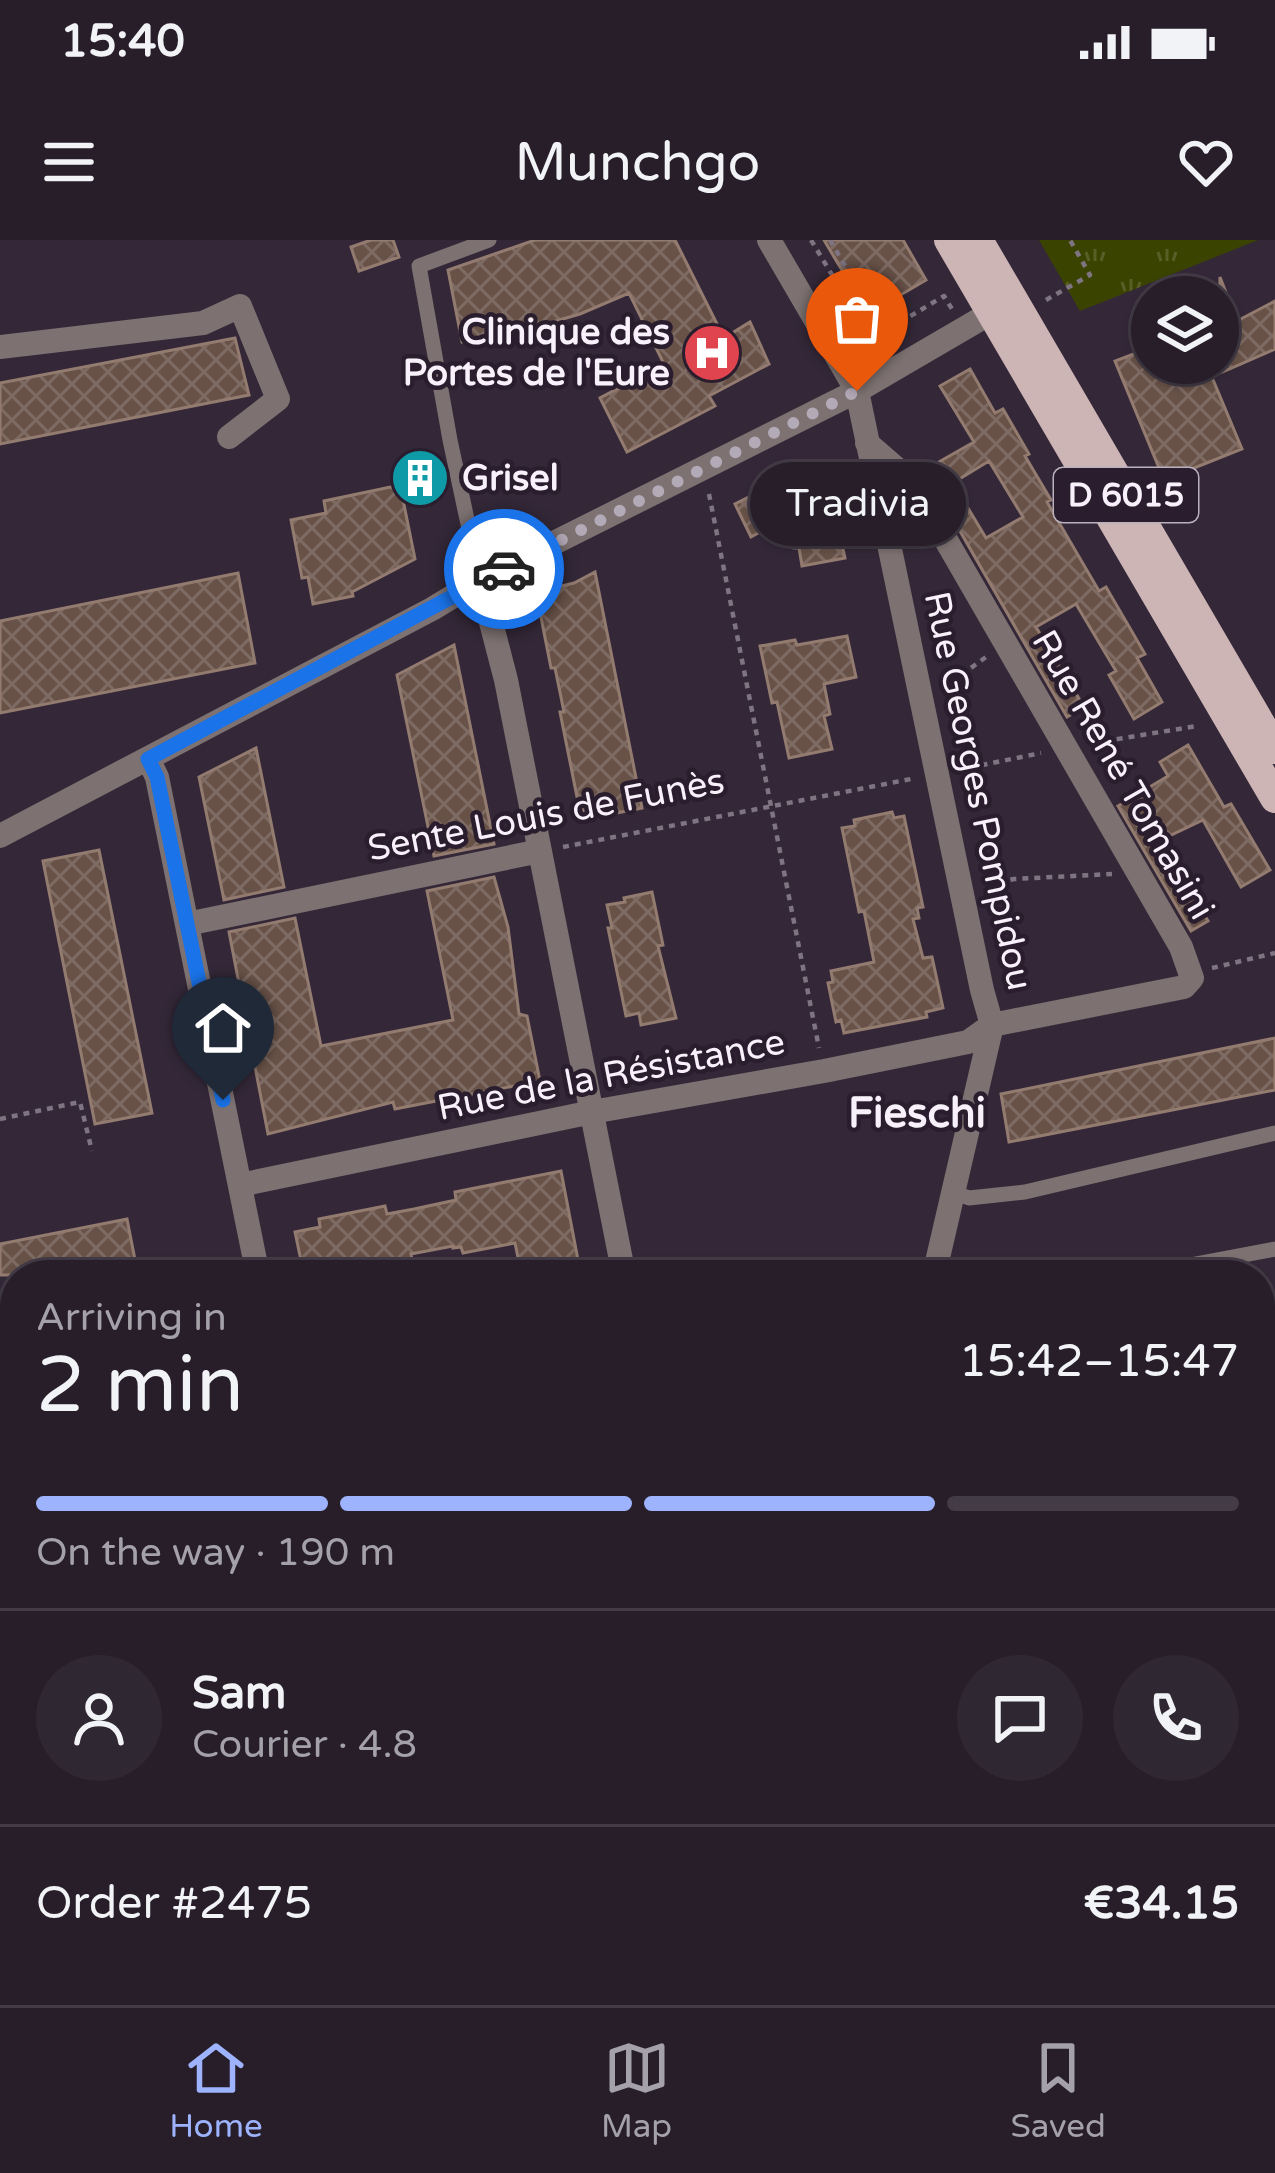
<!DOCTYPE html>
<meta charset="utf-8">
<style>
body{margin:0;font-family:"Varela Round",sans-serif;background:#2f2732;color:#f1f3f6;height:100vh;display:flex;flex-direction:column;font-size:45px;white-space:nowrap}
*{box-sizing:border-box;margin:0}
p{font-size:39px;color:#a4a2a8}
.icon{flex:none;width:66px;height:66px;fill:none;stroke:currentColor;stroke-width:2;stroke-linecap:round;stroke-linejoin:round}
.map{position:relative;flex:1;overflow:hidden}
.panel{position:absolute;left:0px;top:1020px;width:1275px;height:747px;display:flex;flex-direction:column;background:#271e2a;border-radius:48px 48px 0 0;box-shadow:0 3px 9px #0004,0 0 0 3px #433c47}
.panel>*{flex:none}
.buttons{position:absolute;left:1131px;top:36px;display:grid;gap:24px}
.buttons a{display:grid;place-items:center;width:108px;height:108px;border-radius:50%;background:#271e2a;box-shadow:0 3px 9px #0004,0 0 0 3px #433c47;font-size:60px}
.pin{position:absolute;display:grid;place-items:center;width:102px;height:102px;color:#fff;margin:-123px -51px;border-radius:50% 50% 50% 0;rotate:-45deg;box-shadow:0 0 12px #0007}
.pin .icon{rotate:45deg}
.courier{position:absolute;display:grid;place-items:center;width:120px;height:120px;margin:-60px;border:9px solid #1a73e8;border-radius:50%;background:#fff;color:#222;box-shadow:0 3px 15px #0007}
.bubble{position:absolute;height:84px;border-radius:42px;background:#271e2a;box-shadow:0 3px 9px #0004,0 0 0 3px #433c47;font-size:39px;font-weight:600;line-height:84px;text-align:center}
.summary em{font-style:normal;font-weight:600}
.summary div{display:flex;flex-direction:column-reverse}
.summary{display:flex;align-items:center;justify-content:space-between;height:204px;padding:0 36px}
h1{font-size:78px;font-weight:600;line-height:90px}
.bar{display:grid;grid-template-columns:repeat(4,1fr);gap:18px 12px;align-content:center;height:144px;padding:0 36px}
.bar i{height:15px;border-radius:9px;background:#433c47}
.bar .on{background:#9eb3fd}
.bar p{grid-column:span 4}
.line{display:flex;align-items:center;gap:30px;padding:0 36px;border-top:3px solid #433c47}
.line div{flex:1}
.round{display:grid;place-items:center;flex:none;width:126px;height:126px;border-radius:63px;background:#2f2732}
.status{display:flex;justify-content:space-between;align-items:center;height:84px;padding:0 60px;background:#271e2a;direction:ltr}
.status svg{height:33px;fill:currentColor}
header{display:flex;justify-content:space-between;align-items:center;height:156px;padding:0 36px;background:#271e2a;font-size:54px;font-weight:600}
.tabs{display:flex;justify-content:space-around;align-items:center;height:168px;border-top:3px solid #433c47;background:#271e2a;font-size:33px;color:#a4a2a8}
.tabs a{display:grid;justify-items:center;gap:6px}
.tabs .on{color:#9eb3fd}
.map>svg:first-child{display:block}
</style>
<div class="status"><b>15:40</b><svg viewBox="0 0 49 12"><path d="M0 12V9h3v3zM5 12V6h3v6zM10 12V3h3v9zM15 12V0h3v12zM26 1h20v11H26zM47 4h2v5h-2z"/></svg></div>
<header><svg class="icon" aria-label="menu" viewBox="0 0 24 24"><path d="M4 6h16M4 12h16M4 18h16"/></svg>Munchgo<svg class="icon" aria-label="heart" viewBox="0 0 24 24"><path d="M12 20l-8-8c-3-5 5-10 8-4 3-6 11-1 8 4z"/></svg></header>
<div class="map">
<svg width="1275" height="1765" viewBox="0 0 1275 1765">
<defs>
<pattern id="park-tufts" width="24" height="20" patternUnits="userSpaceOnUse" patternTransform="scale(3)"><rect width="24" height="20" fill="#3a4300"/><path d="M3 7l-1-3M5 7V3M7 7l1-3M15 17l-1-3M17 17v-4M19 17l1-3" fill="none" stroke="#575e26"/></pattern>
<pattern id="building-cross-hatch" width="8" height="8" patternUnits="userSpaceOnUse" patternTransform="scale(3)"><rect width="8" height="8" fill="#685248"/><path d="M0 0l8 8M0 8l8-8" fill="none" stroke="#7e6b63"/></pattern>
</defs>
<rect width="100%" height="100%" fill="#342838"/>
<path fill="url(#park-tufts)" d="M 1039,0 L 1258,0 L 1080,71 Z"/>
<path fill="url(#building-cross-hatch)" stroke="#937b70" stroke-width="3" d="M 371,0 L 393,0 L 399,17 L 359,31 L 351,7 Z
M 535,0 L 675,0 L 724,98 L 750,82 L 769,124 L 709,156 L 715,166 L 627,212 L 600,158 L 664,124 L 629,53 L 580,74 L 535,87 L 462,102 L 448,30 Z
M 824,0 L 903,0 L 926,40 L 868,74 Z
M 1220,37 L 1237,81 L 1275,61 L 1275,109 L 1218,134 Z
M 235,98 L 249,155 L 0,204 L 0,143 Z
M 1152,107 L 1152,123 L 1206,123 L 1242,209 L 1164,240 L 1115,121 Z
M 970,129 L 995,173 L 1003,169 L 1029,214 L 1025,216 L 1051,260 L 1047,262 L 1099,351 L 1106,347 L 1145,414 L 1137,418 L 1162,462 L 1134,479 L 1109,435 L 1116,431 L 1076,364 L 1036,387 L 1084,467 L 1067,477 L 949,272 L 965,263 L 986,298 L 1023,277 L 989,221 L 943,249 L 930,227 L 974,202 L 940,146 Z
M 817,223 L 828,228 L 835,267 L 841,266 L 847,298 L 841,300 L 845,318 L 802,326 L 799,308 L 794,308 L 789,283 L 765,295 L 762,291 L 751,297 L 735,264 L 771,246 L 769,241 L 803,224 L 805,229 Z
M 400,245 L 415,319 L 352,352 L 353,356 L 313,364 L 308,337 L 302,338 L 291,280 L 326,273 L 324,261 Z
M 595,332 L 642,568 L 586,579 L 583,566 L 579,567 L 560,472 L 564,472 L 555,428 L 551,428 L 538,362 L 558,351 L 557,347 L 574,343 Z
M 238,333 L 255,423 L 0,473 L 0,381 Z
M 847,396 L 856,437 L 824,444 L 830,474 L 824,476 L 832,509 L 789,518 L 777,462 L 772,463 L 760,406 L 795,400 L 797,405 Z
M 454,405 L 494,604 L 434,616 L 397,435 Z
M 1188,505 L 1224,567 L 1231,564 L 1270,630 L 1241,647 L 1203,580 L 1161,600 L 1208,681 L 1191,691 L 1118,566 L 1168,536 L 1160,522 Z
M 256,508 L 284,647 L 224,660 L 199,537 Z
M 892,572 L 894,578 L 904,576 L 923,667 L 917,668 L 919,678 L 913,679 L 923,718 L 932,717 L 943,768 L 926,772 L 927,777 L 844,793 L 841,780 L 836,782 L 828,743 L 833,742 L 831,731 L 874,722 L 864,671 L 859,672 L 842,588 L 855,586 L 854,580 Z
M 99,610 L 152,873 L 95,884 L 43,621 Z
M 494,637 L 508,687 L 519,774 L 527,776 L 540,841 L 395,869 L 393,862 L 268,894 L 229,692 L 295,678 L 321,806 L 453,780 L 427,651 Z
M 652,652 L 663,705 L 658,706 L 676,778 L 641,785 L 639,773 L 626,776 L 608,688 L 612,688 L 607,665 L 625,662 L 624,658 Z
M 1275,798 L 1275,850 L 1009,902 L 1001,854 Z
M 561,931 L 579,1025 L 536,1034 L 535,1030 L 521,1032 L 515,1003 L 463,1013 L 461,1007 L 453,1008 L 453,1006 L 411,1014 L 413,1025 L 365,1035 L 304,1035 L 295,992 L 320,987 L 319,979 L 385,966 L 387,974 L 414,969 L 456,960 L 455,952 Z
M 127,979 L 138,1035 L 0,1035 L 0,1004 Z"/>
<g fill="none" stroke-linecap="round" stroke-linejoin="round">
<path stroke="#7e7482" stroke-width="4.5" stroke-dasharray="6 6" stroke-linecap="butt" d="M 811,0 L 870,98
M 830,0 L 848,31 L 834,39
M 1046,60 L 1090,35 L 1070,0
M 859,107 L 944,56 L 952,69
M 709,254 L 819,808
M 927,361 L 951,356
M 942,449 L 986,417
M 1093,503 L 1197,486
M 958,530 L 1041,513
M 563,607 L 911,539
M 987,645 L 1014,639 L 1112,634
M 1212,728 L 1275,713
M 0,879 L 80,862 L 92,911
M 559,1765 L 584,1752"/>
<path stroke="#7d7171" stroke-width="15" d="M 480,340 L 450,200 L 419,26 L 489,0
M 953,952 L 969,958 L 1025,952 L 1275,893
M 1137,1035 L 1275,1009
M 1260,1251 L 1275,1277
M 432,1765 L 456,1752"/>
<path stroke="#7d7171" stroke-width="24" d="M 769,0 L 857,151 L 982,750 L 992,785 L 934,1035
M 0,107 L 203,83 L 240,66 L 278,159 L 229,197
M 480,340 L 506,440 L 624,1035
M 148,519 L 157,537 L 258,1035
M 0,596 L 432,369 L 480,340 L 857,151 L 1006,64
M 187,684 L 540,611
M 240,945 L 592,872 L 824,831 L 968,802 L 992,785 L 1184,747 L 1192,738 L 1181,707 L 913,243 L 867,203
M 1260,1582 L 1275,1575
M 976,1752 L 979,1765"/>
<path stroke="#cdb4b5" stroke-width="30" d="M 949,0 L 1275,558
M 978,0 L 1275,509
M 1260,1346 L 1275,1339
M 643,1765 L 664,1752"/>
</g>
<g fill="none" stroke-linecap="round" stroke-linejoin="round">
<path stroke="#b3aab7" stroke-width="12" stroke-dasharray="0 21.6" d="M 504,329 L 857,151"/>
<path stroke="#1a73e8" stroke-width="15" d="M 223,860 L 157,537 L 148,519 L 504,329"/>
</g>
<defs>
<symbol id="hospital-disc" viewBox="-11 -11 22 22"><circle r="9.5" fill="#e0444e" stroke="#2a1e2e"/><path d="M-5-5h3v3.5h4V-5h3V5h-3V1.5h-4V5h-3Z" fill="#fff"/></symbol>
<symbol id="building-disc" viewBox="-11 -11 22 22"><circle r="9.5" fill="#0f9aa8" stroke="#2a1e2e"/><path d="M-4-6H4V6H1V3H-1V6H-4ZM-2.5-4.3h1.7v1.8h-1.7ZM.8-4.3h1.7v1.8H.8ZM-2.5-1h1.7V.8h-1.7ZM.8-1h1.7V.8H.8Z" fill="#fff"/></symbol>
</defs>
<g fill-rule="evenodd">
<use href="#hospital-disc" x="679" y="80" width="66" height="66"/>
<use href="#building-disc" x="387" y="205" width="66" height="66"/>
</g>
<g text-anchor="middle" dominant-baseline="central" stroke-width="9" stroke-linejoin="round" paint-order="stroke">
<rect fill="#2a1e2e" stroke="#bab1be" stroke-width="3" x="1054" y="228" width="144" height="54" rx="9"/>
<g font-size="33" font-weight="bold" fill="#f8f0fb">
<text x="1126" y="255">D 6015</text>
</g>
<g font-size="36" font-weight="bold" fill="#f8f0fb" stroke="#2a1e2e" text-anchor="end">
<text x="670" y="92">Clinique des<tspan x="670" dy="41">Portes de l'Eure</tspan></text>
<text x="462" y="238" text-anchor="start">Grisel</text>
</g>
<g font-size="36" fill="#f8f0fb" stroke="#2a1e2e">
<text transform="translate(1123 535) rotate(60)">Rue René Tomasini</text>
<text transform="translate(978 551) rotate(78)">Rue Georges Pompidou</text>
<text transform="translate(546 575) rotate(-11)">Sente Louis de Funès</text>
<text transform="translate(611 835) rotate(-11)">Rue de la Résistance</text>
</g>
<g font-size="42" font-weight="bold" fill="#f8f0fb" stroke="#2a1e2e">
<text x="917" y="873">Fieschi</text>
</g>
</g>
</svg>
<div class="buttons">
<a><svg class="icon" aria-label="layers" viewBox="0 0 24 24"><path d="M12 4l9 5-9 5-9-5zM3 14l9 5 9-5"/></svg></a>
</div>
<div class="pin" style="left:857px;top:151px;background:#ea580c"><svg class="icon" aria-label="bag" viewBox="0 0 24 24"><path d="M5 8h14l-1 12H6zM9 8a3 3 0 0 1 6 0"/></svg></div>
<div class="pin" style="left:223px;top:860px;background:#1f2937"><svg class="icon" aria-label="home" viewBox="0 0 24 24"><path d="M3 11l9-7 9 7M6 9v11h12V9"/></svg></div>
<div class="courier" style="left:504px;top:329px"><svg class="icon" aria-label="car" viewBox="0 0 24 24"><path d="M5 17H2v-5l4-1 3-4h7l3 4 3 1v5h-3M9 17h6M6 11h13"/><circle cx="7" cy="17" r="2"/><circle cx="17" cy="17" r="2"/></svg></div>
<div class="bubble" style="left:750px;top:222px;width:216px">Tradivia</div>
<section class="panel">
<div class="summary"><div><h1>2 min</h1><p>Arriving in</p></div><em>15:42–15:47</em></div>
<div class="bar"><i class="on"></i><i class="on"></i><i class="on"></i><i></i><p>On the way · 190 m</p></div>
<div class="line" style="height:216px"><a class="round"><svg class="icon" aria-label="person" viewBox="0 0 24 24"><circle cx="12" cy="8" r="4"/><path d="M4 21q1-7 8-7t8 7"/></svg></a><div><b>Sam</b><p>Courier · 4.8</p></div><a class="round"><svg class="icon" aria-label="chat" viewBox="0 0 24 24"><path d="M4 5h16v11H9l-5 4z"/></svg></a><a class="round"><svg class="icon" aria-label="phone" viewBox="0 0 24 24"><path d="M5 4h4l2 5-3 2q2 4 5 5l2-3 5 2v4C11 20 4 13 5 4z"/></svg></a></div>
<div class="line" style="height:156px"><div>Order #2475</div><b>€34.15</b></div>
</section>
</div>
<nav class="tabs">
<a class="on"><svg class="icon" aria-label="home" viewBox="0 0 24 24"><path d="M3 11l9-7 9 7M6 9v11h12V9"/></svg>Home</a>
<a><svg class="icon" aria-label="map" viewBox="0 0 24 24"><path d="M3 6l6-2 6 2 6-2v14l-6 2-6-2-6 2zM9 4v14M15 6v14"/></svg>Map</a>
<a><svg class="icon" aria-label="saved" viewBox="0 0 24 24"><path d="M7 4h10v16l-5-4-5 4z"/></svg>Saved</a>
</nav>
